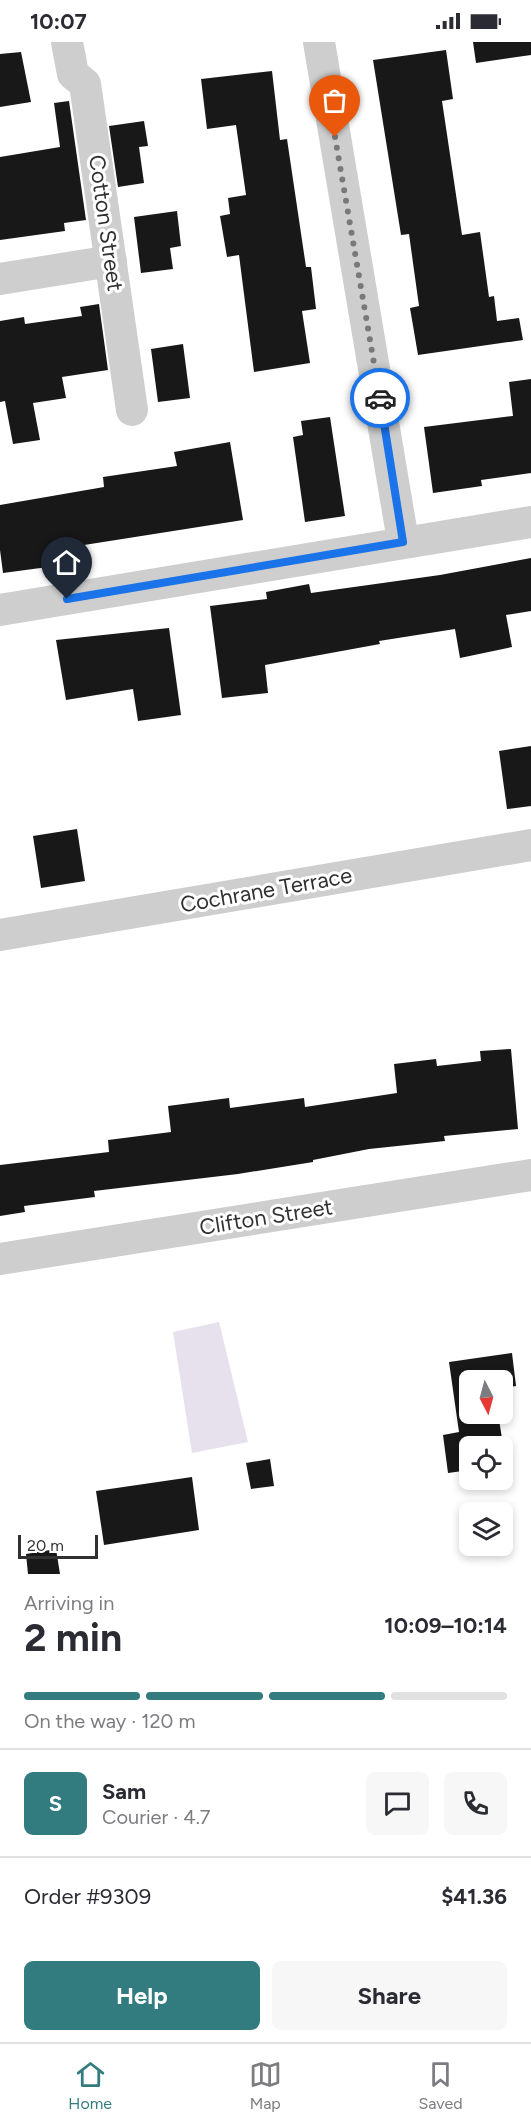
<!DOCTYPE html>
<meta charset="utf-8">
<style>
body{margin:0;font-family:Figtree,sans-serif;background:#f7f7f7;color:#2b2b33;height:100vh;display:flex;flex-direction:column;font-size:22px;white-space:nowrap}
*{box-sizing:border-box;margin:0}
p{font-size:20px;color:#7c7c81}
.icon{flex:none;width:33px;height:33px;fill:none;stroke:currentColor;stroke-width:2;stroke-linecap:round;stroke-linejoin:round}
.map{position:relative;height:1532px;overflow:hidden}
.drawer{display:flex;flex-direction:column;background:#fff;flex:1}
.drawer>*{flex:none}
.needle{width:39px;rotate:174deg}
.fabs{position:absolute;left:459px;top:1328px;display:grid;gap:12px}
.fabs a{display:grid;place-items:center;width:54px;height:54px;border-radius:9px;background:#fff;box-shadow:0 3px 9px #0003;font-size:30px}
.scale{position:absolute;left:18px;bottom:15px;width:80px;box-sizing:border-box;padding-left:6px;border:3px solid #313131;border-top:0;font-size:16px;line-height:21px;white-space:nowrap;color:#313131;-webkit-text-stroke:4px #fff;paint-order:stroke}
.pin{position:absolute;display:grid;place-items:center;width:51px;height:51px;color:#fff;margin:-62px -26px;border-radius:50% 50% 50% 0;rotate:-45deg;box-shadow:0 0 6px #0007}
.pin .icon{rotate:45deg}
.courier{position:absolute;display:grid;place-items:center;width:60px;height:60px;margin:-30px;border:4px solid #1a73e8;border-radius:50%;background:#fff;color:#222;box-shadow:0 2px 8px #0007}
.head em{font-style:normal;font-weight:700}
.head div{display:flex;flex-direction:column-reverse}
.head{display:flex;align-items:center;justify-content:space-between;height:102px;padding:0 24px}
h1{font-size:39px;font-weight:700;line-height:45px}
.bar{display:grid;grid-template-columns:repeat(4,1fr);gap:9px 6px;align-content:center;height:72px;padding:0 24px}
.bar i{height:8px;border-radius:4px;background:#e1e1e2}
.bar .selected{background:#327c7f}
.bar p{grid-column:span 4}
.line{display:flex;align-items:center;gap:15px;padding:0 24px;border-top:2px solid #e1e1e2}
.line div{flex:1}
.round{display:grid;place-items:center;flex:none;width:63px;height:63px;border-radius:9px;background:#f7f7f7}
.button{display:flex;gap:12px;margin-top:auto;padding:12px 24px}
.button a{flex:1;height:69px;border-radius:9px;background:#327c7f;color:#fff;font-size:24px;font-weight:700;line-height:69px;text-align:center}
.button a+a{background:#f7f7f7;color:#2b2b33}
.status{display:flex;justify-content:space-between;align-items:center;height:42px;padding:0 30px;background:#fff;direction:ltr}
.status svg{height:16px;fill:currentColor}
.dock{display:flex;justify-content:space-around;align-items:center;height:84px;border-top:2px solid #e1e1e2;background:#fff;font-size:16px;color:#7c7c81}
.dock a{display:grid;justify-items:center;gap:3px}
.dock .selected{color:#327c7f}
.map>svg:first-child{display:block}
</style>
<div class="status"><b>10:07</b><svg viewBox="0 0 49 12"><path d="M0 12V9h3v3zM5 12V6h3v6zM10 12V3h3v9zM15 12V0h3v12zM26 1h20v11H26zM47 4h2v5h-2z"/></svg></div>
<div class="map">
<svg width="531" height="1532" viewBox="0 0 531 1532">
<rect width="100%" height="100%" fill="#fff"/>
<path fill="#e7e0ed" d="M 219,1280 L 248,1400 L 192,1411 L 173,1290 Z"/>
<path fill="#181818" d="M 473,0 L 531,0 L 531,13 L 476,21 Z
M 446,8 L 453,57 L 442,59 L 462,193 L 480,190 L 489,255 L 494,254 L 497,279 L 519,276 L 523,298 L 418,313 L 410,266 L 419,264 L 409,192 L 401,193 L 373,18 Z
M 21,10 L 31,60 L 0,65 L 0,12 Z
M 272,29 L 280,98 L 287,97 L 306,225 L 311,225 L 316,267 L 302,269 L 310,321 L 254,330 L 239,213 L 227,215 L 220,174 L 230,172 L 228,156 L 246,153 L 236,83 L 207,87 L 201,37 Z
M 69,59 L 86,178 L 64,181 L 65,189 L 0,198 L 0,115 L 60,105 L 54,61 Z
M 144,79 L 148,104 L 139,105 L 144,141 L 118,145 L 109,84 Z
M 177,169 L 181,204 L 170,206 L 173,227 L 141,231 L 134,175 Z
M 99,262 L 108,328 L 62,335 L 66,356 L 33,361 L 40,398 L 13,402 L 5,359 L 0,360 L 0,279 L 24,275 L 25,282 L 82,274 L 80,265 Z
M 183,302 L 190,356 L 158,360 L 151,307 Z
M 531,337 L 531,431 L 481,438 L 482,444 L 433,451 L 424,385 L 513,374 L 509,340 Z
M 330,375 L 345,474 L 305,480 L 293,395 L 303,393 L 301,379 Z
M 230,400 L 243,478 L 46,509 L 48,525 L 3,531 L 0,508 L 0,463 L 104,445 L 103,435 L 177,424 L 174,410 Z
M 531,516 L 531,569 L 506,573 L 512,605 L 460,616 L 455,587 L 379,599 L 380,602 L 265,623 L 268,651 L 222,656 L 210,564 L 267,557 L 266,550 L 309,542 L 311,551 L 440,533 Z
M 169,586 L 181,673 L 138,679 L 133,647 L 66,658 L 56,598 Z
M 531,704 L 531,764 L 507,767 L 499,709 Z
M 77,787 L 85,839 L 41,846 L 33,794 Z
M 511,1007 L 518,1087 L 444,1094 L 445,1099 L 369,1107 L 313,1118 L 313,1120 L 238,1132 L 94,1149 L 95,1155 L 24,1164 L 25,1170 L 0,1174 L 0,1123 L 109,1110 L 108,1098 L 171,1090 L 168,1064 L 229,1056 L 230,1066 L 304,1056 L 305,1065 L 397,1051 L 394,1022 L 436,1017 L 437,1024 L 481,1019 L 480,1009 Z
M 512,1311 L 516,1344 L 502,1346 L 502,1338 L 470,1338 L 470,1371 L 498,1371 L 506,1422 L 502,1423 L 502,1404 L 470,1404 L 470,1428 L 448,1431 L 443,1393 L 459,1390 L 449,1320 Z
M 270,1417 L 274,1444 L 251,1447 L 246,1421 Z
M 192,1435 L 199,1488 L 104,1503 L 96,1449 Z
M 56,1507 L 60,1532 L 28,1532 L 26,1512 Z"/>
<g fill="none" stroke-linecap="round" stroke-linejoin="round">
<path stroke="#cecece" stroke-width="32" d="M 67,0 L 73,32 L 85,42 L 132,368
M 319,0 L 403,499
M 0,237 L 111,219
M 0,568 L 531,480
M 0,893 L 531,803
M 0,1217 L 531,1133"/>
</g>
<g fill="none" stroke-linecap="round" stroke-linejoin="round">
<path stroke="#797979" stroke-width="6" stroke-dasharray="0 10.8" d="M 335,95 L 380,356"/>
<path stroke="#1a73e8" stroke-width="8" d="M 67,557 L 403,500 L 380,356"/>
</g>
<g text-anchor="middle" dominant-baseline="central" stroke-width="6" stroke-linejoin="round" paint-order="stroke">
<g font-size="22" fill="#313131" stroke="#fff">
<text transform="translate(106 181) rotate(82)">Cotton Street</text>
<text transform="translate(266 848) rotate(-10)">Cochrane Terrace</text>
<text transform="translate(266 1175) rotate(-9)">Clifton Street</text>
</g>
</g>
</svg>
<div class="fabs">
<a><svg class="needle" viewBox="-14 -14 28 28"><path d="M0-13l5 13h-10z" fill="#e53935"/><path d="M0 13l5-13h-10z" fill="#7c7c81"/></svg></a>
<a><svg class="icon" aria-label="locate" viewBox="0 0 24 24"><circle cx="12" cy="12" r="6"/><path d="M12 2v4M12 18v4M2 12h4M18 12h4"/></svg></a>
<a><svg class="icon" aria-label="layers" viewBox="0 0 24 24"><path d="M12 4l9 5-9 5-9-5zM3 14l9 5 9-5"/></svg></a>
</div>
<div class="scale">20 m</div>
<div class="pin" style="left:335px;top:95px;background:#ea580c"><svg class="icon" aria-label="bag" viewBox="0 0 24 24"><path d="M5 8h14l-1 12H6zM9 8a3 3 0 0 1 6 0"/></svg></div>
<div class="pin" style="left:67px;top:557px;background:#1f2937"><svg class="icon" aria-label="home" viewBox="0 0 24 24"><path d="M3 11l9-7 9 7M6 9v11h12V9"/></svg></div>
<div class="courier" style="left:380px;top:356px"><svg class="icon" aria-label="car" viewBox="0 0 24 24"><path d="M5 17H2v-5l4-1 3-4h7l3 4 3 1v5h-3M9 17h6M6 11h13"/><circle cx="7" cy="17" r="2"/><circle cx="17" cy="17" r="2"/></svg></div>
</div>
<section class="drawer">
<div class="head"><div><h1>2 min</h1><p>Arriving in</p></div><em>10:09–10:14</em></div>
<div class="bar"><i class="selected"></i><i class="selected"></i><i class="selected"></i><i></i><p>On the way · 120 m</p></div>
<div class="line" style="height:108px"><b class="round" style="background:#327c7f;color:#fff">S</b><div><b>Sam</b><p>Courier · 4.7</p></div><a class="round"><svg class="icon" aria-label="chat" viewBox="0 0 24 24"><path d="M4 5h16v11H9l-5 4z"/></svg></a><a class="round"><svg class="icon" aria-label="phone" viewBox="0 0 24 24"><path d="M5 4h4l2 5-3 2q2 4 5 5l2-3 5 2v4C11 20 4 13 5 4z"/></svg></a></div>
<div class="line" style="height:78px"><div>Order #9309</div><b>$41.36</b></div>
<div class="button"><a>Help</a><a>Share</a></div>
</section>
<nav class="dock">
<a class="selected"><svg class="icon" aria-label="home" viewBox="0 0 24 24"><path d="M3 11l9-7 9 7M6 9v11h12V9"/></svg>Home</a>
<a><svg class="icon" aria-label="map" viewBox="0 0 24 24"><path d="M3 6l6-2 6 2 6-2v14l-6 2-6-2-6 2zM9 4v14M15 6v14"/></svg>Map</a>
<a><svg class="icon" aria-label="saved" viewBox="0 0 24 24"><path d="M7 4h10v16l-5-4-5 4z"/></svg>Saved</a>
</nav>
